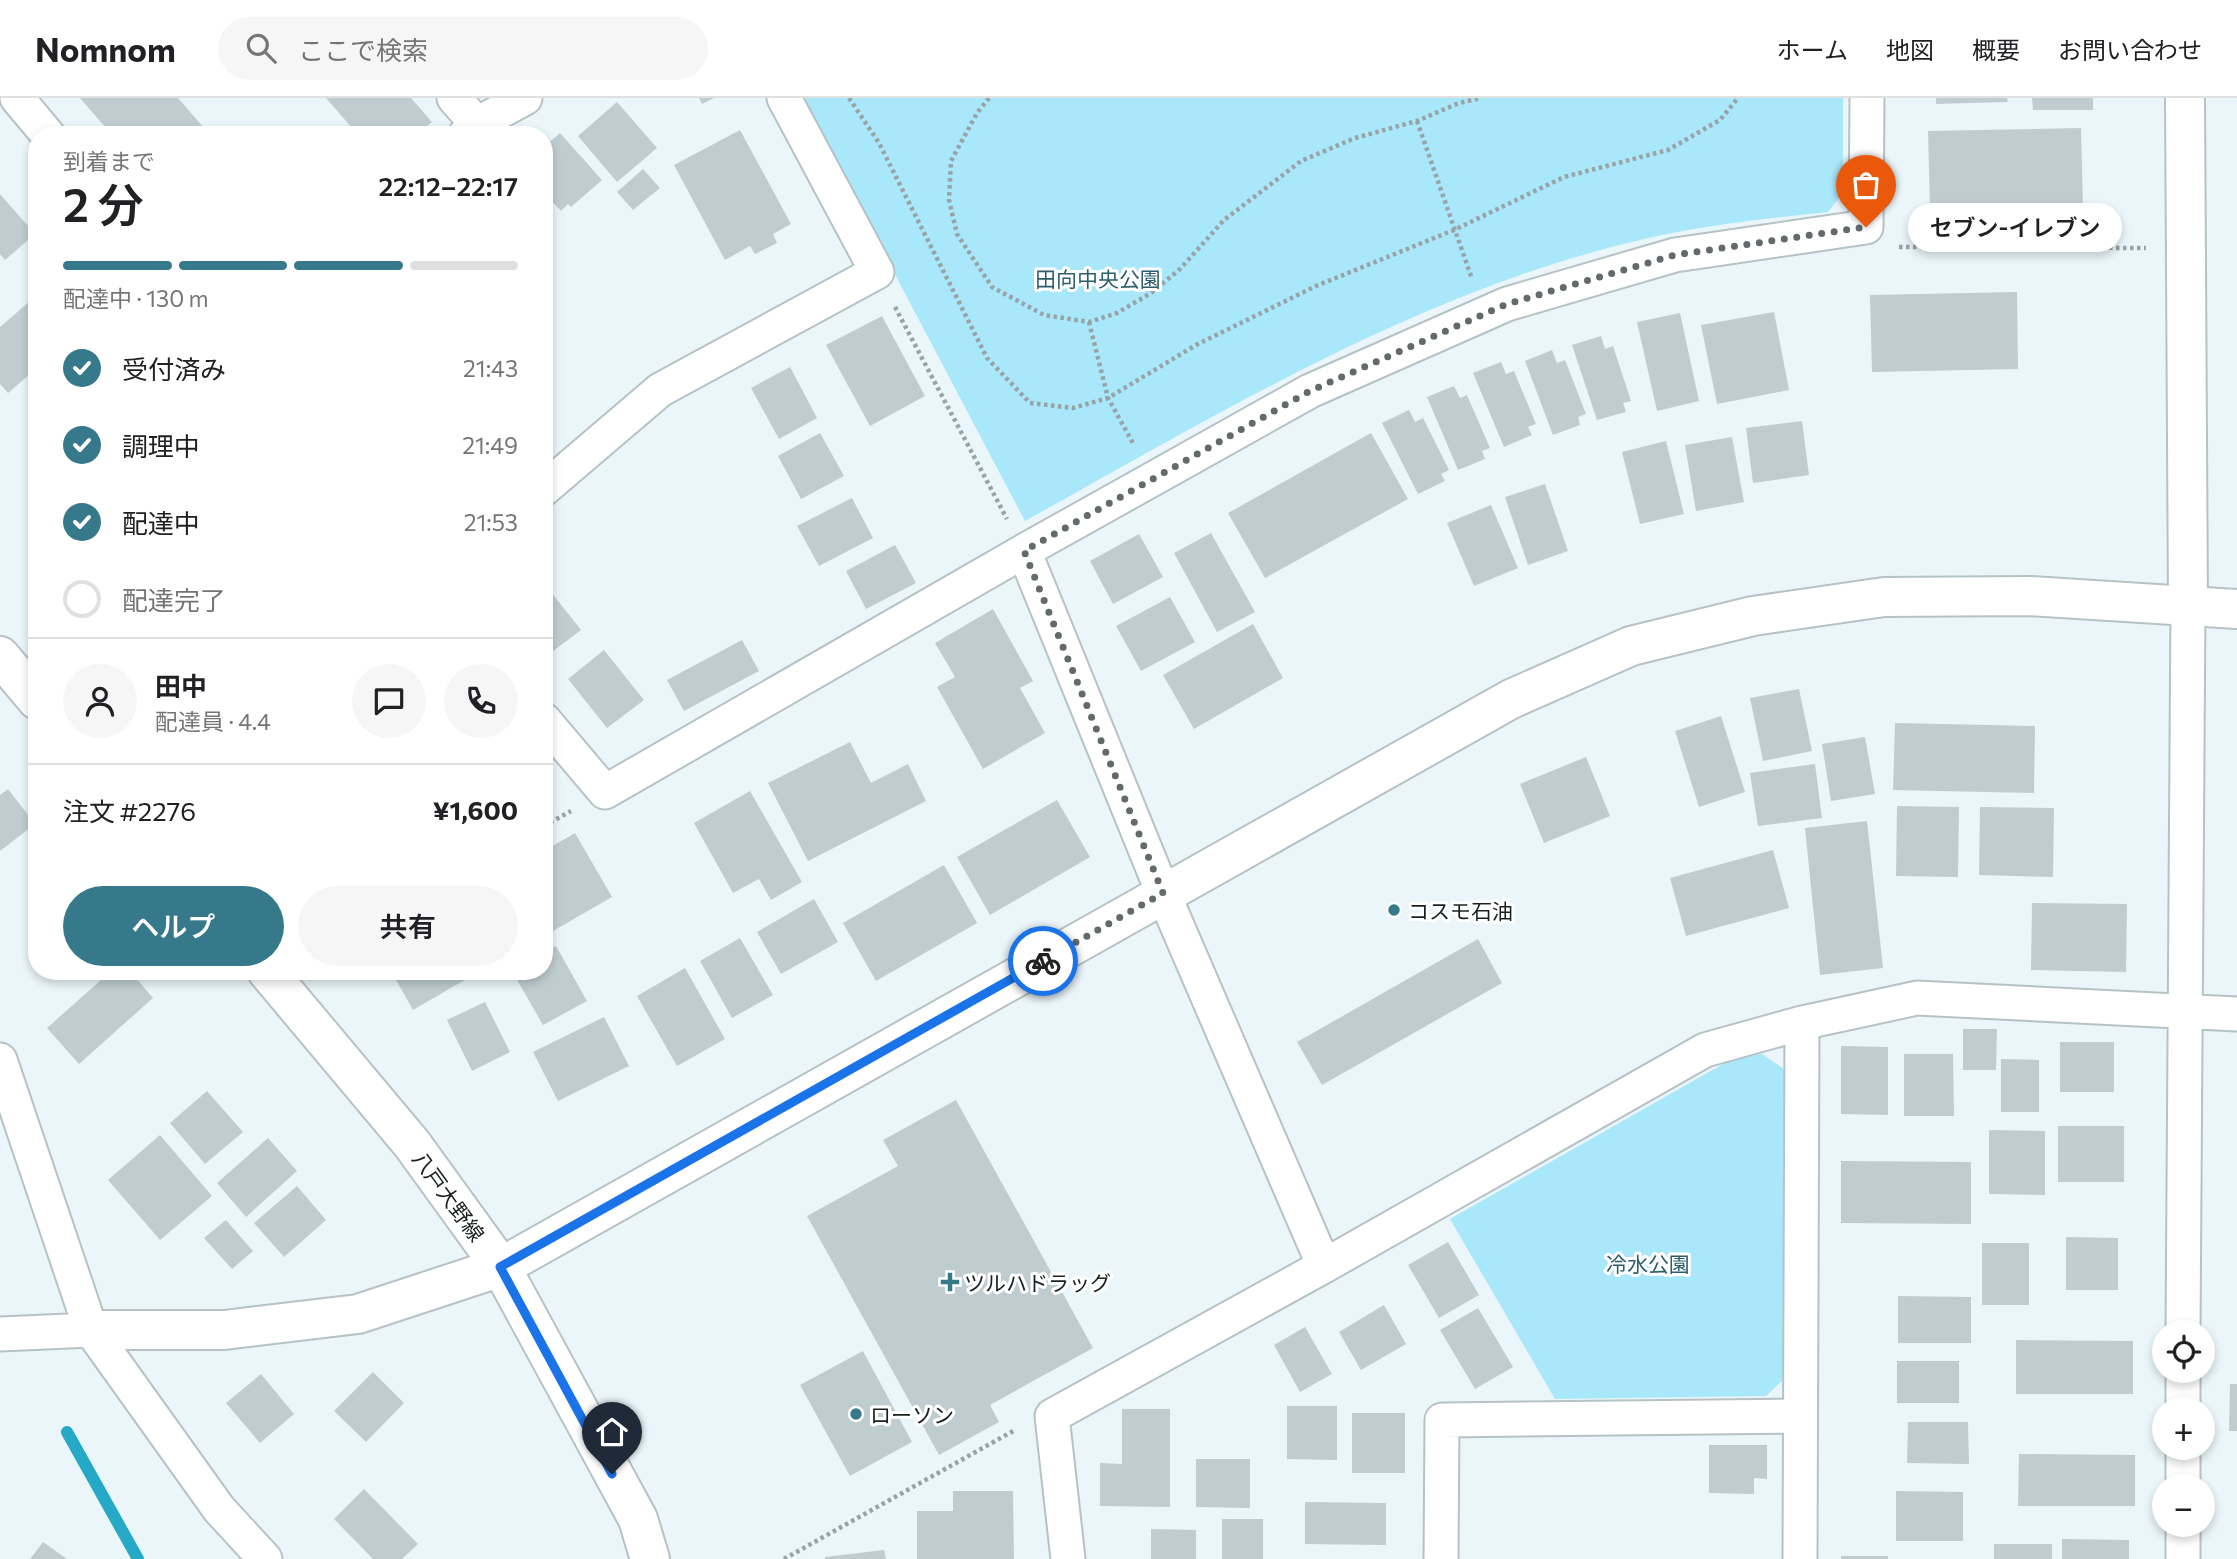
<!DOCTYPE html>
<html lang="ja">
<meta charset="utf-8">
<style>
body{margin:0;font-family:Commissioner,"Noto Sans JP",sans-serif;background:#f6f6f6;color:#202124;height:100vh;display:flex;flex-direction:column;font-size:26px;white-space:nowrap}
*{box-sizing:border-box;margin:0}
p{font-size:23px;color:#757577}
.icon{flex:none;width:38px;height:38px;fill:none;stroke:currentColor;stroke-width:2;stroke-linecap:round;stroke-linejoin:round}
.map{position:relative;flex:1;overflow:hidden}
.drawer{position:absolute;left:28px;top:28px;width:525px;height:854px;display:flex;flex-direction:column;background:#fff;border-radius:28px;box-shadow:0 4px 10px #0003}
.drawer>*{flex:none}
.fabs{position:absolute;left:2152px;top:1222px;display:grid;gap:14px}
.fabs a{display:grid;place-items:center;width:63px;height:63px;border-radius:50%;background:#fff;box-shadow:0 4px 10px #0003;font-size:35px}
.pin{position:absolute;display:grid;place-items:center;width:60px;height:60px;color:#fff;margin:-72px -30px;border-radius:50% 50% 50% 0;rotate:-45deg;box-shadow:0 0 7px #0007}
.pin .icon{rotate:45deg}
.courier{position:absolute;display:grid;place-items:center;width:70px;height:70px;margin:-35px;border:5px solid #1a73e8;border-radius:50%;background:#fff;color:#222;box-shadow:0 2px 9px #0007}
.bubble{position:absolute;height:49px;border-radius:24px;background:#fff;box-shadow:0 4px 10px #0003;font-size:23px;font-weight:600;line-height:49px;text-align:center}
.headline em{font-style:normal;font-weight:600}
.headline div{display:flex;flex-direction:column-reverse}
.headline{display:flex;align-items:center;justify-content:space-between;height:119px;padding:0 35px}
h1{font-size:46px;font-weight:600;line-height:52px}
.bar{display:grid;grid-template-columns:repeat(4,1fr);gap:10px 7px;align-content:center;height:84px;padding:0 35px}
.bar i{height:9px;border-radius:5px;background:#e0e0e0}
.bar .active{background:#36798a}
.bar p{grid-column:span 4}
.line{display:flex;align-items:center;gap:18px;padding:0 35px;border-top:2px solid #e0e0e0}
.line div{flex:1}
.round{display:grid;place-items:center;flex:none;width:74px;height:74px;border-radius:37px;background:#f6f6f6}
ol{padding:0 35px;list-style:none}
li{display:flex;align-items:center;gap:21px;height:77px}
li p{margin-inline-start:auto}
li .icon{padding:7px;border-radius:50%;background:#36798a;color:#fff;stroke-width:4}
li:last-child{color:#757577}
li i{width:38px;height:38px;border:4px solid #e0e0e0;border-radius:50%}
.primary-button{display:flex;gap:14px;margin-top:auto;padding:14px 35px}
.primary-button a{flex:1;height:80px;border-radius:42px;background:#36798a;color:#fff;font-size:28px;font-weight:600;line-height:80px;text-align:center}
.primary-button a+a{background:#f6f6f6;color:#202124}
header{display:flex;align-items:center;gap:42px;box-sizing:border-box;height:98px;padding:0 35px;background:#fff;border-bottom:2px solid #e0e0e0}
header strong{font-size:33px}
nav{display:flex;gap:38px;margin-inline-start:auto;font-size:24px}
.search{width:490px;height:63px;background:#f6f6f6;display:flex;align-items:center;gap:18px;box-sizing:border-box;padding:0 24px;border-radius:38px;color:#757577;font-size:26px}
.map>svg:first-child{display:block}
</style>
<header>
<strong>Nomnom</strong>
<div class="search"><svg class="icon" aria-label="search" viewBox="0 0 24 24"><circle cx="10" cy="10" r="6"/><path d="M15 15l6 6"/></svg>ここで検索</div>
<nav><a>ホーム</a><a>地図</a><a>概要</a><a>お問い合わせ</a></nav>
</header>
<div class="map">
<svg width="2237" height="1461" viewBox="0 0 2237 1461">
<rect width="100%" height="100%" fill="#eaf6fa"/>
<path fill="#a9e8fa" d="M 802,0 L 1843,0 L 1843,95 L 1828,114 C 1765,121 1702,127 1640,142 C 1418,194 1222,314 1025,423 Z
M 1762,956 L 1784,971 L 1784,1281 L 1766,1298 L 1555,1301 L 1450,1121 L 1730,962 Z"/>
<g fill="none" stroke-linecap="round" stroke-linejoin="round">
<path stroke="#26a9c6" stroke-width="12" d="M 67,1334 L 138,1461"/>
</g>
<path fill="#c0cdd0" d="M 80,0 L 178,0 L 210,37 L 112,37 Z
M 326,0 L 411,0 L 432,24 L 417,37 L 358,37 Z
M 699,0 L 714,0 L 702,6 Z
M 1936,0 L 2007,0 L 2008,4 L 1936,6 Z
M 2032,0 L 2093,0 L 2093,12 L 2033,12 Z
M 617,4 L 657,50 L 617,84 L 578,38 Z
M 2081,30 L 2083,108 L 1930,111 L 1928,33 Z
M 740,32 L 791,126 L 773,136 L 777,145 L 755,156 L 750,148 L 725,162 L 674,67 Z
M 560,35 L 602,82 L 571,109 L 568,106 L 561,113 L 544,95 L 544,87 L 548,84 L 544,79 L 544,49 Z
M 643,71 L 660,90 L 633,112 L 617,94 Z
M 0,96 L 35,136 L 5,162 L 0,156 Z
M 2017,194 L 2018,271 L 1872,274 L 1870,197 Z
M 37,197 L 37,270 L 8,295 L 0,286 L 0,229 Z
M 1774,214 L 1789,292 L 1717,306 L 1701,227 Z
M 1680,215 L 1699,303 L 1657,313 L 1637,224 Z
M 882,218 L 925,298 L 870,328 L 826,247 Z
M 1601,238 L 1605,251 L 1613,248 L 1631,303 L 1623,305 L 1626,314 L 1597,322 L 1572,247 Z
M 1552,252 L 1557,265 L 1565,262 L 1586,316 L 1578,319 L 1580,327 L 1553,337 L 1525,263 Z
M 1501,264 L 1506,276 L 1514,273 L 1536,326 L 1528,329 L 1532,337 L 1504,349 L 1473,275 Z
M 790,269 L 817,320 L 779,341 L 751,290 Z
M 1454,288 L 1460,300 L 1467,297 L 1490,350 L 1482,353 L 1485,361 L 1458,372 L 1427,299 Z
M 1409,312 L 1415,324 L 1423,320 L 1449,372 L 1441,376 L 1445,383 L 1418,396 L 1382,325 Z
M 1802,323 L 1809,377 L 1753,385 L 1746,330 Z
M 820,335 L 844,378 L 801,401 L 778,358 Z
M 1371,335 L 1408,401 L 1265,480 L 1228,415 Z
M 1732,339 L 1744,404 L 1696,413 L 1685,347 Z
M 1666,343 L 1684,416 L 1640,426 L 1622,354 Z
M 1545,386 L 1568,453 L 1528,467 L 1505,399 Z
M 852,400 L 873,440 L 819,468 L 797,428 Z
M 1491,407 L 1518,470 L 1474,488 L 1447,425 Z
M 1211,435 L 1255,514 L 1217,534 L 1174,455 Z
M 1139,436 L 1163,479 L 1113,506 L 1090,463 Z
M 895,447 L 916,485 L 866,511 L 846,473 Z
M 544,485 L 581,532 L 544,560 Z
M 1170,499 L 1195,544 L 1141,573 L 1116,528 Z
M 993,511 L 1033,583 L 1020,590 L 1045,635 L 983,671 L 937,589 L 955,579 L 935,545 Z
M 1253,526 L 1283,580 L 1194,631 L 1163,577 Z
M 742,542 L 759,573 L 684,613 L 667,582 Z
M 604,552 L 644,602 L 607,630 L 568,581 Z
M 1799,591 L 1812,653 L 1763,663 L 1750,600 Z
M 1721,618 L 1745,694 L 1699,709 L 1675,633 Z
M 1895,625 L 2035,628 L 2034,695 L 1893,692 Z
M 1865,639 L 1875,696 L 1831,703 L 1822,646 Z
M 850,644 L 871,685 L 908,666 L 926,703 L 808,763 L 768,685 Z
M 1586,659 L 1610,718 L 1544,745 L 1520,686 Z
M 1815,666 L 1822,720 L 1758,728 L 1750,675 Z
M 8,691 L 35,726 L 0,753 L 0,697 Z
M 750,693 L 802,784 L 771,802 L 759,781 L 733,795 L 694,725 Z
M 1057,702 L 1090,759 L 990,817 L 957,759 Z
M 1897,708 L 1959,709 L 1958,779 L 1896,778 Z
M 1980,709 L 2054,710 L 2053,779 L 1979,777 Z
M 1867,723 L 1883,870 L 1820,877 L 1805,730 Z
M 575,735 L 612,799 L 553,833 L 544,818 L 544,753 Z
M 1773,752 L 1789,810 L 1686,838 L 1670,780 Z
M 944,767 L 977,825 L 876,883 L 843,825 Z
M 37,777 L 37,791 L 30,782 Z
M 814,801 L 838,844 L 781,876 L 757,834 Z
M 2032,805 L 2127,806 L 2126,874 L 2031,872 Z
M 740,840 L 773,897 L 732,920 L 700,863 Z
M 1478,841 L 1502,885 L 1322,987 L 1297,944 Z
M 556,848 L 587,903 L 543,927 L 512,873 L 544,873 L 544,854 Z
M 685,870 L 725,941 L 677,968 L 637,898 Z
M 111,873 L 130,873 L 153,900 L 79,966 L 47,930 Z
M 391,873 L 480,873 L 413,912 Z
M 485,904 L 510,954 L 472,973 L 447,922 Z
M 604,919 L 629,968 L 558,1003 L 533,954 Z
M 1963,931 L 1997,931 L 1996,972 L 1963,972 Z
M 2060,944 L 2114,944 L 2114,994 L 2060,994 Z
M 1841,948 L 1888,949 L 1888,1017 L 1841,1016 Z
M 1904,956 L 1953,956 L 1954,1018 L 1904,1018 Z
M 2001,961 L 2039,962 L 2039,1014 L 2001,1014 Z
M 207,993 L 243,1034 L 205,1066 L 170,1025 Z
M 956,1002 L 1093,1250 L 990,1307 L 999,1324 L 939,1357 L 807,1118 L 898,1068 L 883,1042 Z
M 2058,1028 L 2124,1028 L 2124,1084 L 2058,1084 Z
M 1989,1032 L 2045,1033 L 2045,1097 L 1989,1096 Z
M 160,1037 L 212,1098 L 160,1142 L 108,1082 Z
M 268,1040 L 297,1073 L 246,1119 L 217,1085 Z
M 1841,1063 L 1971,1064 L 1971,1126 L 1841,1125 Z
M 297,1088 L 326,1122 L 284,1159 L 254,1125 Z
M 226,1122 L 253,1153 L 232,1171 L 204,1140 Z
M 2066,1139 L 2118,1140 L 2118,1192 L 2066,1192 Z
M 1448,1144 L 1479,1197 L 1439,1220 L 1408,1167 Z
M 1982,1145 L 2029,1145 L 2029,1207 L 1982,1207 Z
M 1898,1198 L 1971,1199 L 1971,1245 L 1898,1245 Z
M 1384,1207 L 1406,1246 L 1361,1272 L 1339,1234 Z
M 1478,1210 L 1513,1269 L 1475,1291 L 1440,1232 Z
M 1305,1229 L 1332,1276 L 1300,1294 L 1274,1247 Z
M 2016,1242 L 2133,1243 L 2133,1296 L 2016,1296 Z
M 863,1253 L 912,1344 L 850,1378 L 800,1287 Z
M 1897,1263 L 1959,1263 L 1959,1305 L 1897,1305 Z
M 373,1274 L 404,1305 L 366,1344 L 334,1313 Z
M 261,1276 L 294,1316 L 260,1345 L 226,1305 Z
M 2230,1286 L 2237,1286 L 2237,1333 L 2229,1333 Z
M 1287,1308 L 1337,1308 L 1337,1362 L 1287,1361 Z
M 1122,1311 L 1170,1311 L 1170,1409 L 1100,1408 L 1100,1365 L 1122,1366 Z
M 1352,1315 L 1405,1315 L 1405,1375 L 1352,1375 Z
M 1908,1324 L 1968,1324 L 1969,1366 L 1907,1365 Z
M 1709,1347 L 1767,1347 L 1767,1381 L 1754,1380 L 1754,1396 L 1709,1395 Z
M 2019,1356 L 2135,1357 L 2135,1408 L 2018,1408 Z
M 1196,1361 L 1250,1361 L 1250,1410 L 1196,1409 Z
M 364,1391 L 418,1446 L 402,1461 L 373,1461 L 334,1421 Z
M 953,1393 L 1013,1393 L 1014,1461 L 917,1461 L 917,1413 L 953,1413 Z
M 1896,1393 L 1963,1394 L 1963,1443 L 1896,1443 Z
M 1305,1404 L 1386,1405 L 1386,1447 L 1305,1446 Z
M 1222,1421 L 1263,1421 L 1263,1461 L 1222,1461 Z
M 1151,1431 L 1196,1432 L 1196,1461 L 1151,1461 Z
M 2062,1441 L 2129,1442 L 2129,1461 L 2062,1461 Z
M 43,1444 L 67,1461 L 30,1461 Z
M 1994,1446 L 2052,1446 L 2052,1461 L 1994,1461 Z
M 884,1452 L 886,1461 L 825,1461 L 825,1459 Z
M 1841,1458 L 1888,1458 L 1888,1461 L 1841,1461 Z"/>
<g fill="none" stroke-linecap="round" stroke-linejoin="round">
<defs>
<path id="street" d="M 17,0 L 48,37
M 454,0 L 477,26
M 465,37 L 477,26 L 525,0
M 544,391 L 660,292 L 877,174 L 784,0
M 1024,453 L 1163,795 L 1324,1168
M 544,622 L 605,694 L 1024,453 L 1310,293 L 1507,206 L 1675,157 L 1866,129 L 1867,0
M 0,962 L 91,1232 L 219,1411 L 265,1461
M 2183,1234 L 2188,508
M 0,1236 L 91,1232
M 2183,1311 L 2183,1272
M 2183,1388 L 2183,1349
M 1068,1461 L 1052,1318 L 1324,1168 L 1705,952 L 1802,925 L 1917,900 L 2237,916
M 1441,1461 L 1442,1322 L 1800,1318
M 1800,1461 L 1802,925
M 2183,1461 L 2183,1426"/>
<path id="secondary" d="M 2185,0 L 2188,508
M 91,1232 L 224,1232 L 358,1216 L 501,1169 L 1511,601 L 1631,548 L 1753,518 L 1884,499 L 2030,498 L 2237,511"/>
<path id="primary" d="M 0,558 L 37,602
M 267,873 L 412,1046 L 501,1169 L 638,1421 L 650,1461"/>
</defs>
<use href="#street" stroke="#b6c2c6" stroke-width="37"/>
<use href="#secondary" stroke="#b6c2c6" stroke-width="42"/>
<use href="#primary" stroke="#b6c2c6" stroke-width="42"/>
<path stroke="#99a2a5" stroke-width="4.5" stroke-dasharray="3.5 3.5" stroke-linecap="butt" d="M 849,0 L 879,45 L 987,260 L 1030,305 L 1073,310 L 1108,300 L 1196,247 L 1316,188 L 1454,132 L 1564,79 L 1668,52 L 1720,22 L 1738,0
M 989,0 L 977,15 L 951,63 L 949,102 L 957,136 L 992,189 L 1044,217 L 1089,224 L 1117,215 L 1151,195 L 1180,171 L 1224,122 L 1301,63 L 1355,40 L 1417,23 L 1459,5 L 1481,0
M 1417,23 L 1472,181
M 1899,149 L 2146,150
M 895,209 L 1007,421
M 1089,224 L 1108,300 L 1134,347
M 544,728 L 571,713
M 784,1461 L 1015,1332"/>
<use href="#street" stroke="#fff" stroke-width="33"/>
<use href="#secondary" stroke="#fff" stroke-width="38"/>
<use href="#primary" stroke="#fff" stroke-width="38"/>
</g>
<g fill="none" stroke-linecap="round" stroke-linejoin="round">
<path stroke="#636a6c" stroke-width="7" stroke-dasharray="0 12.6" d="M 1043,863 L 1163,795 L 1024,453 L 1310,293 L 1507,206 L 1675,157 L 1866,129"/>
<path stroke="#1a73e8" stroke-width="9" d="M 612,1376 L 500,1169 L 1043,863"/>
</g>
<g fill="#36798a" stroke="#fff" stroke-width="2.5">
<circle cx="1394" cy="812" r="7"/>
<path d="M946.5 1173.5h7v7h7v7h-7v7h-7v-7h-7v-7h7z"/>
<circle cx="856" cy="1316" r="7"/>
</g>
<g text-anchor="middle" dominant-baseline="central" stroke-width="6" stroke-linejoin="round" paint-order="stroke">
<g font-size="21" fill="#2c5e6b" stroke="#fff">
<text x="1098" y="180">田向中央公園</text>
<text x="1648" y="1165">冷水公園</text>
</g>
<g font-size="21" fill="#1a1f20" stroke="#fff" text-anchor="start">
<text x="1408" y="812">コスモ石油</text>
<text x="964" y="1184">ツルハドラッグ</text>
<text x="870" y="1316">ローソン</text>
</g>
<g font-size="21" fill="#1a1f20" stroke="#fff">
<text transform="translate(449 1098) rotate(54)">八戸大野線</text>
</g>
</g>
</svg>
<div class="fabs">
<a><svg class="icon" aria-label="locate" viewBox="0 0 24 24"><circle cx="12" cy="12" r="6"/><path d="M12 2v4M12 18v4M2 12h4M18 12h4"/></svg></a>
<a>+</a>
<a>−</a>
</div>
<div class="pin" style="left:1866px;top:129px;background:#ea580c"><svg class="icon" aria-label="bag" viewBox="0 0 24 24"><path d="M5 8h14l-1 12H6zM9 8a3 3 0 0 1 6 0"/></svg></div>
<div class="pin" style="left:612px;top:1376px;background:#1f2937"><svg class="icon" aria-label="home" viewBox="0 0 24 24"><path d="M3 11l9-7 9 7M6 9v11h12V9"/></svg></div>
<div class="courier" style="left:1043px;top:863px"><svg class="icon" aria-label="bike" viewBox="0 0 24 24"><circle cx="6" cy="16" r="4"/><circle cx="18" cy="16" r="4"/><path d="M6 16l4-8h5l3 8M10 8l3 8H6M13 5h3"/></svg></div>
<div class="bubble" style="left:1908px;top:105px;width:214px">セブン-イレブン</div>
<section class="drawer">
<div class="headline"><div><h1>2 分</h1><p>到着まで</p></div><em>22:12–22:17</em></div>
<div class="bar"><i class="active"></i><i class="active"></i><i class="active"></i><i></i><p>配達中 · 130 m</p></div>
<ol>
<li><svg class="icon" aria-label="check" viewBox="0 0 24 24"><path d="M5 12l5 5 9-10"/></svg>受付済み<p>21:43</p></li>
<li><svg class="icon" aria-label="check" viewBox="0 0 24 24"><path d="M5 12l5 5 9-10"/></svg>調理中<p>21:49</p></li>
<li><svg class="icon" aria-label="check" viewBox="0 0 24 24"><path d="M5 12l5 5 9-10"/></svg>配達中<p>21:53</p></li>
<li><i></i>配達完了</li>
</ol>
<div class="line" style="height:126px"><a class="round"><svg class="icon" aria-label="person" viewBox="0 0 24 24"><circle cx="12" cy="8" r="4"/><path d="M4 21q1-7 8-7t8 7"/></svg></a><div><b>田中</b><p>配達員 · 4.4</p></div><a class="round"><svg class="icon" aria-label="chat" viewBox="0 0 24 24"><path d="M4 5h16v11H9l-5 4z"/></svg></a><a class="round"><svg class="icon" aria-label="phone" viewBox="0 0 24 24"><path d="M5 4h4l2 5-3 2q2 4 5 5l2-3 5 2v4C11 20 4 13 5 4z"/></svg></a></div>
<div class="line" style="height:91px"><div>注文 #2276</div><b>¥1,600</b></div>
<div class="primary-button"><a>ヘルプ</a><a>共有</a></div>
</section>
</div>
